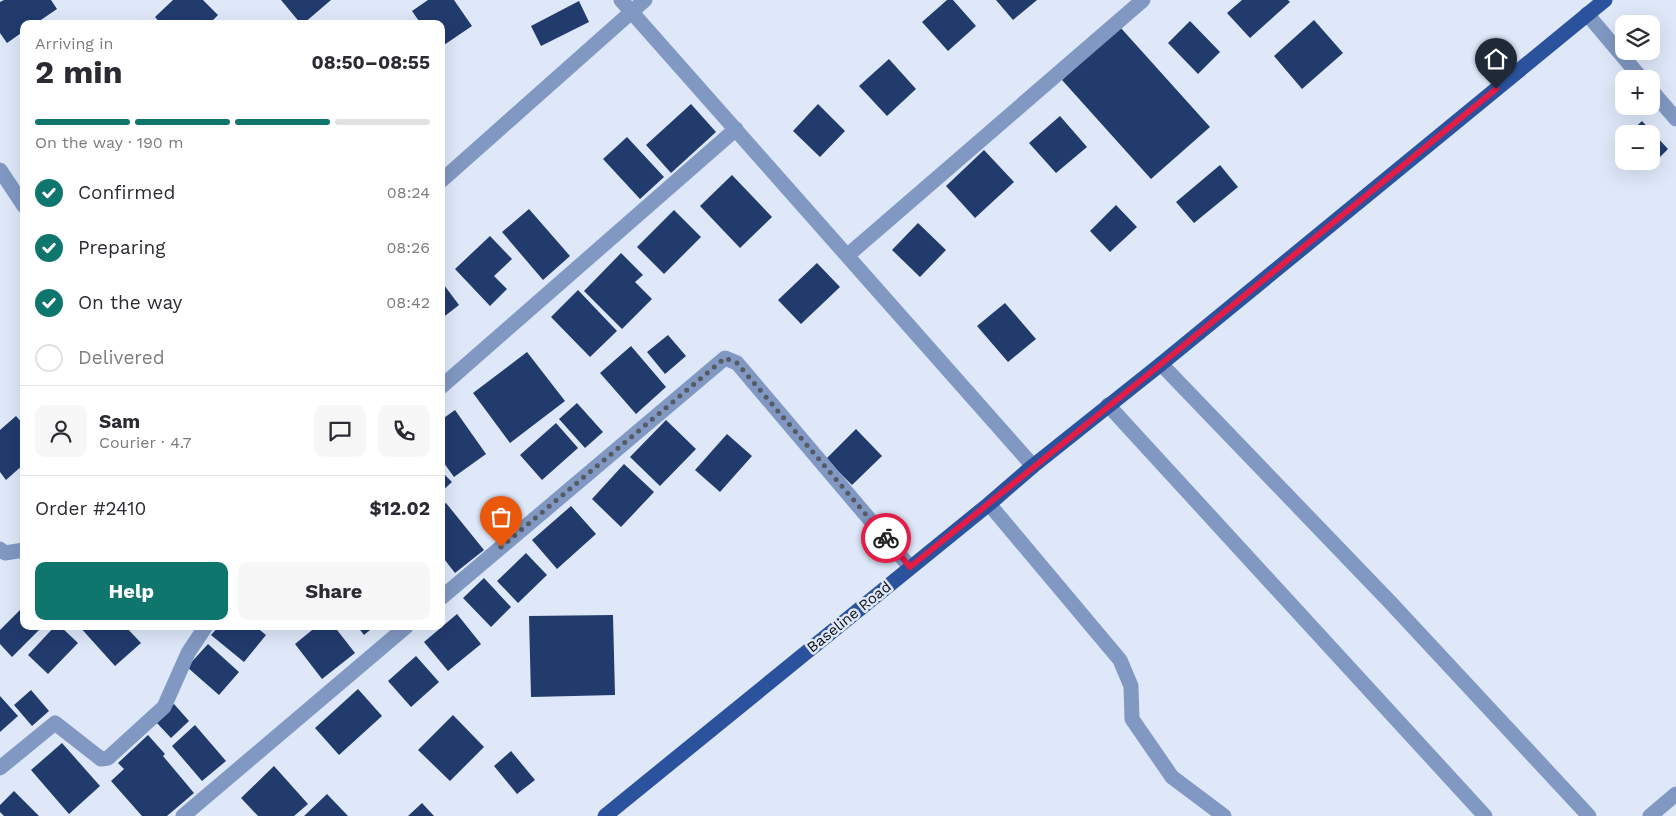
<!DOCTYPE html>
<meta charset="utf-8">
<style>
body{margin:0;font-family:"Work Sans",sans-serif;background:#f7f7f7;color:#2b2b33;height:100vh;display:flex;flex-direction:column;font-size:19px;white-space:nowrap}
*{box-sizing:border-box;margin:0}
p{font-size:16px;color:#7c7c81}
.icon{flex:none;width:28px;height:28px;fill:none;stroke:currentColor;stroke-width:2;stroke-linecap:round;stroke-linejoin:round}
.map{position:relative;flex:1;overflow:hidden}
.drawer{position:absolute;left:20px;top:20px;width:425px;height:610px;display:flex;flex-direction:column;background:#fff;border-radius:10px;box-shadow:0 5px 20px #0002}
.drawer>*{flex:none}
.controls{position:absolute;left:1615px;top:15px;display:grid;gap:10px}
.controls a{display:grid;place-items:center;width:45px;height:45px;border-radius:10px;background:#fff;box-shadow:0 5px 20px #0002;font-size:25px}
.pin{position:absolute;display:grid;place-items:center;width:42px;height:42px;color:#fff;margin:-51px -21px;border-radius:50% 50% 50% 0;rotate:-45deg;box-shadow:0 0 5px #0007}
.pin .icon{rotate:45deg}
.courier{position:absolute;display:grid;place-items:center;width:50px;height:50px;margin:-25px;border:4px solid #e11d48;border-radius:50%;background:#fff;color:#222;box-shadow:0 1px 6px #0007}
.summary em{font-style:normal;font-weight:700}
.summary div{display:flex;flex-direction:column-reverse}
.summary{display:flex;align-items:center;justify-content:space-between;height:85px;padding:0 15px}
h1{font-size:32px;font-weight:700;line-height:38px}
.bar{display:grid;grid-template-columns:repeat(4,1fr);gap:8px 5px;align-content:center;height:60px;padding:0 15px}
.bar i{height:6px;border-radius:4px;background:#e1e1e2}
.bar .current{background:#0f766e}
.bar p{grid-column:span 4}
.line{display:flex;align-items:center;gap:12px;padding:0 15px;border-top:1px solid #e1e1e2}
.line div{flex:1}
.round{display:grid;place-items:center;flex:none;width:52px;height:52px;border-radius:10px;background:#f7f7f7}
ol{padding:0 15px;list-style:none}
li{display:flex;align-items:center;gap:15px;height:55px}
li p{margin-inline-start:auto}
li .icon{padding:5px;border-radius:50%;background:#0f766e;color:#fff;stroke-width:4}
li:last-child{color:#7c7c81}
li i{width:28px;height:28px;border:2px solid #e1e1e2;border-radius:50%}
.primary-button{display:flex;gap:10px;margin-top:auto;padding:10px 15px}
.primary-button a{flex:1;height:58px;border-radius:10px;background:#0f766e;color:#fff;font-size:20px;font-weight:700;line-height:58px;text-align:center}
.primary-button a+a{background:#f7f7f7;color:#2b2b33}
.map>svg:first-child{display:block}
</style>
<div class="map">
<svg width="1676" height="816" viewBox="0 0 1676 816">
<rect width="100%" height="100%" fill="#dee8f9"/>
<path fill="#213b6d" d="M 4,0 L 51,0 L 57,9 L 35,24 L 24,24 L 24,31 L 7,43 L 0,33 L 0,2 Z
M 173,0 L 203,0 L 218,15 L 209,24 L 161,24 L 155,17 Z
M 281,0 L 331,0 L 303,24 L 301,24 Z
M 428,0 L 454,0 L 472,26 L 441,47 L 441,24 L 421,24 L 412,11 Z
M 947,0 L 953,0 L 976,26 L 948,51 L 922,22 Z
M 996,0 L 1037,0 L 1013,20 Z
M 1242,0 L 1288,0 L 1290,2 L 1250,38 L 1227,13 Z
M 579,1 L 589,22 L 541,46 L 531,26 Z
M 1314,20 L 1343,53 L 1302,89 L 1274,56 Z
M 1190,21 L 1220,52 L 1198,74 L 1168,43 Z
M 1120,27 L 1210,127 L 1151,179 L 1062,80 Z
M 889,59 L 916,89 L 887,116 L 859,86 Z
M 691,104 L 716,132 L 671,173 L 646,145 Z
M 818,104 L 845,131 L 820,157 L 793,131 Z
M 1060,116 L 1087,147 L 1056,173 L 1029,143 Z
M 1642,121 L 1668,149 L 1648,169 L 1641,161 L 1651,161 L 1651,134 L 1628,134 Z
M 627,137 L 664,177 L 640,199 L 603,159 Z
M 984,150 L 1014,182 L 975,218 L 946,186 Z
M 1220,165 L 1238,187 L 1194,223 L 1176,202 Z
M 732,175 L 772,217 L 740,248 L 700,206 Z
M 1116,205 L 1137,227 L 1110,252 L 1090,231 Z
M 529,209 L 570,256 L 543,280 L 502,232 Z
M 674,210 L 701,237 L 664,274 L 637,247 Z
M 918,223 L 946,250 L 920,277 L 892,250 Z
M 490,236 L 512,259 L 494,276 L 507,289 L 490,306 L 455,269 Z
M 621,253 L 643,275 L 635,282 L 652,299 L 622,329 L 584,291 Z
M 817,263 L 840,287 L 801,324 L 778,300 Z
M 441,281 L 459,305 L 441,319 Z
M 578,290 L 617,331 L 590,357 L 551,317 Z
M 1005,303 L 1036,339 L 1008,362 L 977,326 Z
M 668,335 L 686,356 L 665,374 L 647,352 Z
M 631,346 L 666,387 L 636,414 L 600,373 Z
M 527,352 L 565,401 L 510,443 L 473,393 Z
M 577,403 L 603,432 L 585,448 L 559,419 Z
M 455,410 L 486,454 L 454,477 L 441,459 L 441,420 Z
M 16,416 L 24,425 L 24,464 L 6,480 L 0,472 L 0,430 Z
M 666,420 L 696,449 L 660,486 L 630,457 Z
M 556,423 L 578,448 L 542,480 L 520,455 Z
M 856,429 L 882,456 L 852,485 L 826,459 Z
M 727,434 L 752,456 L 720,492 L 695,470 Z
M 624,464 L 654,492 L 621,527 L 592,499 Z
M 441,471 L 452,482 L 441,492 Z
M 446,503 L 484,550 L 455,573 L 441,555 L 441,506 Z
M 571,506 L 596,534 L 557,569 L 532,540 Z
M 526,553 L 547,575 L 518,603 L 497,581 Z
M 484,578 L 511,607 L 491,627 L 463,598 Z
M 22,608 L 24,610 L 24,626 L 40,626 L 41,628 L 12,657 L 0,644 L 0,630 Z
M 457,614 L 481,644 L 448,671 L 424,642 Z
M 613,615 L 615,695 L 531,697 L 529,616 Z
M 55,626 L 60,626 L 78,643 L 48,674 L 28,655 Z
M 79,626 L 125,626 L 141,643 L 115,666 Z
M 219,626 L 255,626 L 266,635 L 244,662 L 211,635 Z
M 317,626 L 334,626 L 355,653 L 322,679 L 295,644 Z
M 357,626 L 375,626 L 364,635 Z
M 208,644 L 239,672 L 219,695 L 187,667 Z
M 416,656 L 439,682 L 411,707 L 388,681 Z
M 358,689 L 382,716 L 339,755 L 315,728 Z
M 31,690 L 49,711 L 32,726 L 14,705 Z
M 0,696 L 18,716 L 0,732 Z
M 174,704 L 189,721 L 171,738 L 155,721 Z
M 453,715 L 484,747 L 450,781 L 418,750 Z
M 195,725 L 226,761 L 202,781 L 172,746 Z
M 148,735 L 165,754 L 163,756 L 194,793 L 167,816 L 142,816 L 111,781 L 124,769 L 118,763 Z
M 62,743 L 100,786 L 69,814 L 31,770 Z
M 511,751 L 535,780 L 517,794 L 494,766 Z
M 274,766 L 308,804 L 294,816 L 258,816 L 241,798 Z
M 14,791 L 39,816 L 4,816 L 0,812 L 0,805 Z
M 327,794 L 348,816 L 304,816 Z
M 422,803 L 434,816 L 408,816 Z"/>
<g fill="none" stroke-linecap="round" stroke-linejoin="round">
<path stroke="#8098c2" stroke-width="15" d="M 621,0 L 1033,466
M 1587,14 L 1642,79
M 1651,90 L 1676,119
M 0,170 L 24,206
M 441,181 L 645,0
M 848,255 L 1143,0
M 1161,364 L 1389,601 L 1589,816
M 441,387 L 736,129
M 1108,405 L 1485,816
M 989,504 L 1120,660 L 1131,686 L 1132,719 L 1172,777 L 1224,816
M 0,549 L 5,553 L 24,550
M 441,598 L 725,358 L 737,363 L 910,567
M 0,768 L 55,723 L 101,759 L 108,758 L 164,707 L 188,653 L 206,626
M 183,816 L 407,626
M 1650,816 L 1676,794"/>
<path stroke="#2b539d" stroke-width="15" d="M 605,816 L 989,504 L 1033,466 L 1161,364 L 1605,0"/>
</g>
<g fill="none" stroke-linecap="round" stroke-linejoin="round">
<path stroke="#555a64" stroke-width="5" stroke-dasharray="0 9" d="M 501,547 L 725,358 L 737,363 L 886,538"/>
<path stroke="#e11d48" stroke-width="6" d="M 886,538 L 910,567 L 1161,364 L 1496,89"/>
</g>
<g text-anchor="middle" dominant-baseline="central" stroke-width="5" stroke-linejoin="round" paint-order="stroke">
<g font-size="15" fill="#0b0e13" stroke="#dee8f9">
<text transform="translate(849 617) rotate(-39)">Baseline Road</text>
</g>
</g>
</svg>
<div class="controls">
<a><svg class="icon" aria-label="layers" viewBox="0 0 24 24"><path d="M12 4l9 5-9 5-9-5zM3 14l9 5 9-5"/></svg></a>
<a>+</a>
<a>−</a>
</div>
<div class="pin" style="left:501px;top:547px;background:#ea580c"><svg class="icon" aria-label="bag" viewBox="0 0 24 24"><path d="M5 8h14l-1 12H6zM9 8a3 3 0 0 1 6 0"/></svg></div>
<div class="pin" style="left:1496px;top:89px;background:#1f2937"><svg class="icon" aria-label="home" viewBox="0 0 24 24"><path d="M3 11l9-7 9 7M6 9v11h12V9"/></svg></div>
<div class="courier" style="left:886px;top:538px"><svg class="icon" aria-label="bike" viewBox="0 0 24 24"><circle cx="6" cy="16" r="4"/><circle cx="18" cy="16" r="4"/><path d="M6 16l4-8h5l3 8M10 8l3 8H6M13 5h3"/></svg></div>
<section class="drawer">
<div class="summary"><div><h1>2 min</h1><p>Arriving in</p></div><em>08:50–08:55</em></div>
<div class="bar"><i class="current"></i><i class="current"></i><i class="current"></i><i></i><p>On the way · 190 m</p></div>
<ol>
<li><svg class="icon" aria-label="check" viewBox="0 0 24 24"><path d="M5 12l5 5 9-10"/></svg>Confirmed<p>08:24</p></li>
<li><svg class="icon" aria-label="check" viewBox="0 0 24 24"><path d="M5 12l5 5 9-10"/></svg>Preparing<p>08:26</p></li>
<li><svg class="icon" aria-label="check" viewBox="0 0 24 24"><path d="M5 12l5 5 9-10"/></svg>On the way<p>08:42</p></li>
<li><i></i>Delivered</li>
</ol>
<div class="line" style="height:90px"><a class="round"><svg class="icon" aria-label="person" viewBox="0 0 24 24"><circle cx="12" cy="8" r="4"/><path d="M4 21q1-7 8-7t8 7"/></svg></a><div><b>Sam</b><p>Courier · 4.7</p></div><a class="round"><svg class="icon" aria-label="chat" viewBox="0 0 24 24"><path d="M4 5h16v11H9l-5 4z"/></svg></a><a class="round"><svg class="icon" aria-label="phone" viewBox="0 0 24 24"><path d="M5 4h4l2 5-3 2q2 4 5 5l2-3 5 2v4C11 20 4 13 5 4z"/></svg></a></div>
<div class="line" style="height:65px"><div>Order #2410</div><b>$12.02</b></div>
<div class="primary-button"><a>Help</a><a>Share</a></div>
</section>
</div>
